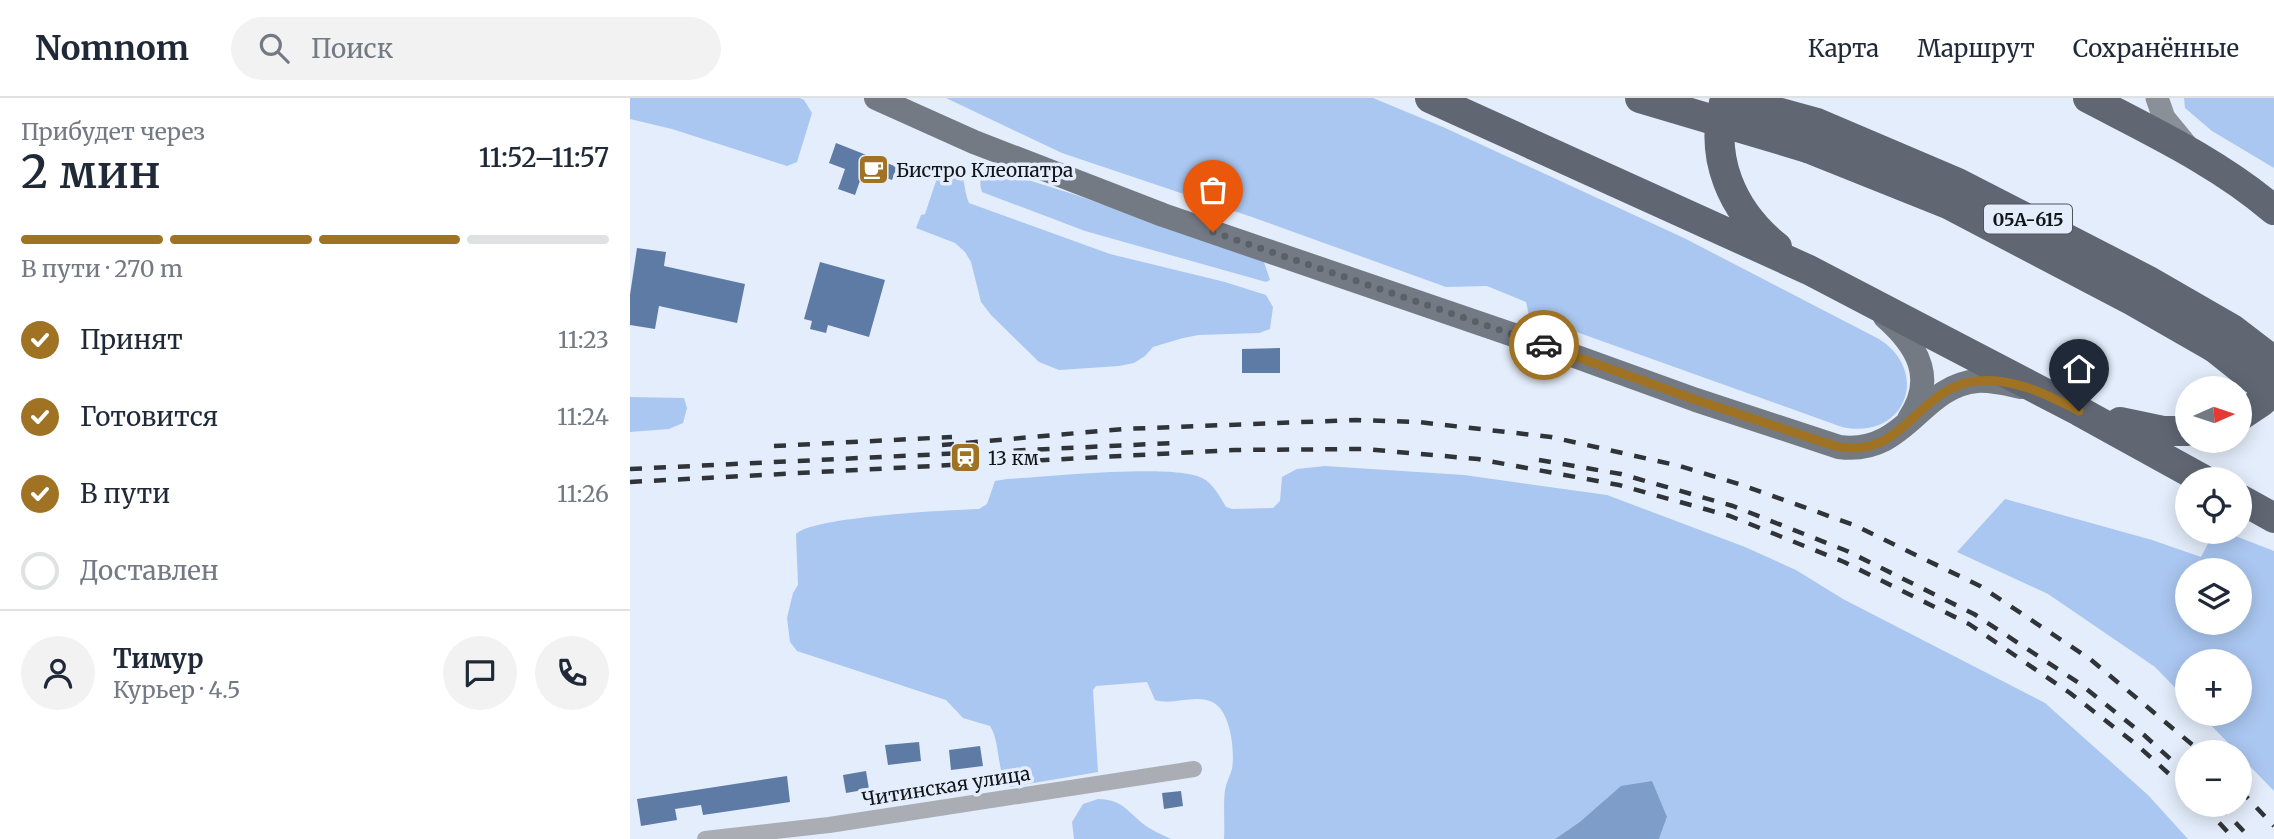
<!DOCTYPE html>
<html lang="ru">
<meta charset="utf-8">
<style>
body{margin:0;font-family:Merriweather,serif;background:#f2f2f3;color:#1f2937;height:100vh;display:flex;flex-direction:column;font-size:26px;white-space:nowrap}
*{box-sizing:border-box;margin:0}
p{font-size:23px;color:#747a83}
.icon{flex:none;width:38px;height:38px;fill:none;stroke:currentColor;stroke-width:2;stroke-linecap:round;stroke-linejoin:round}
.map{position:relative;flex:1;overflow:hidden}
.details{display:flex;flex-direction:column;background:#fff;width:630px}
.details>*{flex:none}
.needle{width:46px;rotate:87deg}
.controls{position:absolute;left:1545px;top:278px;display:grid;gap:14px}
.controls a{display:grid;place-items:center;width:77px;height:77px;border-radius:50%;background:#fff;box-shadow:0 4px 18px #0003;font-size:35px}
.pin{position:absolute;display:grid;place-items:center;width:60px;height:60px;color:#fff;margin:-72px -30px;border-radius:50% 50% 50% 0;rotate:-45deg;box-shadow:0 0 7px #0007}
.pin .icon{rotate:45deg}
.courier{position:absolute;display:grid;place-items:center;width:70px;height:70px;margin:-35px;border:5px solid #9f7323;border-radius:50%;background:#fff;color:#222;box-shadow:0 2px 9px #0007}
.headline em{font-style:normal;font-weight:600}
.headline div{display:flex;flex-direction:column-reverse}
.headline{display:flex;align-items:center;justify-content:space-between;height:119px;padding:0 21px}
h1{font-size:46px;font-weight:600;line-height:52px}
.bar{display:grid;grid-template-columns:repeat(4,1fr);gap:10px 7px;align-content:center;height:84px;padding:0 21px}
.bar i{height:9px;border-radius:5px;background:#e0e1e3}
.bar .current{background:#9f7323}
.bar p{grid-column:span 4}
.line{display:flex;align-items:center;gap:18px;padding:0 21px;border-top:2px solid #e0e1e3}
.line div{flex:1}
.round{display:grid;place-items:center;flex:none;width:74px;height:74px;border-radius:37px;background:#f2f2f3}
ol{padding:0 21px;list-style:none}
li{display:flex;align-items:center;gap:21px;height:77px}
li p{margin-inline-start:auto}
li .icon{padding:7px;border-radius:50%;background:#9f7323;color:#fff;stroke-width:4}
li:last-child{color:#747a83}
li i{width:38px;height:38px;border:4px solid #e0e1e3;border-radius:50%}
header{display:flex;align-items:center;gap:42px;box-sizing:border-box;height:98px;padding:0 35px;background:#fff;border-bottom:2px solid #e0e1e3}
header strong{font-size:33px}
nav{display:flex;gap:38px;margin-inline-start:auto;font-size:24px}
.search{width:490px;height:63px;background:#f2f2f3;display:flex;align-items:center;gap:18px;box-sizing:border-box;padding:0 24px;border-radius:38px;color:#747a83;font-size:26px}
main{display:flex;flex:1;min-height:0}
.map>svg:first-child{display:block}
</style>
<header>
<strong>Nomnom</strong>
<div class="search"><svg class="icon" aria-label="search" viewBox="0 0 24 24"><circle cx="10" cy="10" r="6"/><path d="M15 15l6 6"/></svg>Поиск</div>
<nav><a>Карта</a><a>Маршрут</a><a>Сохранённые</a></nav>
</header>
<main>
<section class="details">
<div class="headline"><div><h1>2 мин</h1><p>Прибудет через</p></div><em>11:52–11:57</em></div>
<div class="bar"><i class="current"></i><i class="current"></i><i class="current"></i><i></i><p>В пути · 270 m</p></div>
<ol>
<li><svg class="icon" aria-label="check" viewBox="0 0 24 24"><path d="M5 12l5 5 9-10"/></svg>Принят<p>11:23</p></li>
<li><svg class="icon" aria-label="check" viewBox="0 0 24 24"><path d="M5 12l5 5 9-10"/></svg>Готовится<p>11:24</p></li>
<li><svg class="icon" aria-label="check" viewBox="0 0 24 24"><path d="M5 12l5 5 9-10"/></svg>В пути<p>11:26</p></li>
<li><i></i>Доставлен</li>
</ol>
<div class="line" style="height:126px"><a class="round"><svg class="icon" aria-label="person" viewBox="0 0 24 24"><circle cx="12" cy="8" r="4"/><path d="M4 21q1-7 8-7t8 7"/></svg></a><div><b>Тимур</b><p>Курьер · 4.5</p></div><a class="round"><svg class="icon" aria-label="chat" viewBox="0 0 24 24"><path d="M4 5h16v11H9l-5 4z"/></svg></a><a class="round"><svg class="icon" aria-label="phone" viewBox="0 0 24 24"><path d="M5 4h4l2 5-3 2q2 4 5 5l2-3 5 2v4C11 20 4 13 5 4z"/></svg></a></div>
</section>
<div class="map">
<svg width="1644" height="741" viewBox="0 0 1644 741">
<rect width="100%" height="100%" fill="#e4edfb"/>
<path fill="#aac7f1" fill-rule="evenodd" d="M 0,0 L 170,0 L 174,2 L 182,15 L 167,64 L 157,68 L 42,31 L 0,21 Z
M 316,0 L 743,0 L 813,29 L 1054,140 L 1249,241 C 1302,275 1274,343 1212,329 L 899,217 L 896,204 L 857,188 L 816,189 L 622,119 L 432,55 Z
M 1554,0 L 1644,0 L 1644,70 L 1582,33 L 1555,10 Z
M 317,66 C 339,75 331,85 339,105 L 480,156 L 595,184 L 636,197 L 643,209 L 640,231 L 629,235 L 569,237 L 553,240 L 523,249 L 515,258 L 504,265 L 489,268 L 429,272 L 409,264 L 361,217 L 351,204 L 341,164 L 335,154 L 325,145 L 286,130 L 291,117 L 295,116 L 311,68 Z
M 363,71 L 446,97 L 634,164 L 640,182 L 636,184 L 455,133 L 352,94 C 348,81 351,75 363,71 Z
M 0,299 L 54,300 L 57,310 L 53,325 L 39,331 L 0,334 Z
M 695,368 L 834,377 L 977,397 L 1115,449 L 1166,472 L 1213,501 L 1415,605 L 1518,697 L 1558,741 L 1029,741 L 1037,719 L 951,723 L 925,741 L 594,741 C 595,725 593,708 595,692 C 596,685 600,678 602,671 C 605,654 601,615 584,605 C 566,595 543,608 525,602 L 517,584 L 466,588 L 463,592 L 468,674 L 380,689 C 366,678 371,644 360,628 L 333,620 L 316,602 L 167,553 L 160,544 L 157,520 L 163,495 L 168,487 L 166,436 C 182,419 318,412 349,411 L 357,406 L 365,383 L 377,381 C 414,379 545,365 572,380 C 583,385 590,399 596,409 L 602,411 L 643,410 L 650,403 L 652,379 L 667,371 Z
M 1375,401 L 1522,442 L 1571,459 L 1584,434 L 1595,434 L 1644,453 L 1644,693 L 1610,658 L 1610,654 L 1607,654 L 1570,616 L 1610,616 L 1610,564 L 1558,564 L 1557,602 L 1525,569 L 1418,496 L 1327,454 ZM 1558,472 L 1610,472 L 1610,525 L 1558,525 Z
M 468,701 C 494,702 496,713 516,728 C 523,733 533,737 541,741 L 444,741 L 442,724 L 453,706 Z"/>
<path fill="#7f9dc9" d="M 1022,683 L 1037,719 L 1029,741 L 925,741 L 951,723 L 991,688 Z"/>
<path fill="#5e7ba5" d="M 206,45 L 267,69 L 262,82 L 251,78 L 249,83 L 232,77 L 225,97 L 208,91 L 215,71 L 199,65 Z
M 7,150 L 36,154 L 34,168 L 115,186 L 107,225 L 29,208 L 25,231 L 0,227 L 0,197 Z
M 190,164 L 255,182 L 239,239 L 198,227 L 196,235 L 180,231 L 182,223 L 174,221 Z
M 650,250 L 650,275 L 612,275 L 612,251 Z
M 289,644 L 291,663 L 258,667 L 255,647 Z
M 350,648 L 353,668 L 321,672 L 319,652 Z
M 236,673 L 239,691 L 216,695 L 213,677 Z
M 157,678 L 160,704 L 73,717 L 71,707 L 45,711 L 47,722 L 11,728 L 7,701 Z
M 551,693 L 553,708 L 534,711 L 532,695 Z"/>
<g fill="none" stroke-linecap="round" stroke-linejoin="round">
<path stroke="#aaaeb4" stroke-width="16" d="M 75,741 L 199,727 L 564,671"/>
<path stroke="#8a9098" stroke-width="23" d="M 1527,0 L 1534,20 L 1557,48"/>
<path stroke="#737a84" stroke-width="24" d="M 246,0 L 344,44 L 533,117 L 936,255 L 1066,302 L 1209,349 C 1276,358 1290,288 1347,283 C 1362,282 1377,286 1391,289
M 1255,219 C 1287,247 1307,280 1279,321"/>
<path stroke="#606773" stroke-width="30" d="M 800,0 L 1179,172 L 1449,313 L 1574,382
M 1096,0 L 1187,25 L 1328,85 L 1517,182 L 1602,231 L 1644,263
M 1458,0 C 1523,34 1589,65 1644,112
M 1095,1 C 1078,59 1102,113 1147,149
M 1178,50 L 1318,106 L 1503,203 L 1585,250
M 1610,318 L 1631,304 L 1644,292
M 1490,324 L 1533,333 L 1558,333
M 1610,401 L 1644,420"/>
<path stroke="#303439" stroke-width="4.5" stroke-dasharray="12 12" stroke-linecap="butt" d="M 312,347 L 493,331 L 726,322 L 788,324 L 921,339 L 1050,368 L 1109,386 L 1224,427 L 1350,488 L 1460,561 L 1571,654
M 144,348 L 322,339
M 909,362 L 991,376 L 1103,408 L 1217,453 L 1344,516 L 1449,585 L 1514,637 L 1558,677
M 0,371 L 543,345
M 0,384 L 604,352 L 734,351 L 848,361 L 989,387 L 1100,418 L 1214,464 L 1339,526 L 1440,595 L 1507,647 L 1558,693
M 1610,692 L 1644,728
M 1573,707 L 1604,741
M 1589,707 L 1621,741"/>
<path stroke="#606773" stroke-width="30" d="M 1010,0 L 1178,50
M 1585,250 L 1644,297"/>
</g>
<g fill="none" stroke-linecap="round" stroke-linejoin="round">
<path stroke="#5b6067" stroke-width="7" stroke-dasharray="0 12.6" d="M 583,134 L 914,247"/>
<path stroke="#9f7323" stroke-width="9" d="M 914,247 L 1066,302 L 1199,346 C 1271,369 1285,290 1346,283 C 1383,279 1418,297 1449,313"/>
</g>
<defs>
<symbol id="cafe-square" viewBox="-11 -11 22 22"><rect x="-9" y="-9" width="18" height="18" rx="4" fill="#9f7323" stroke="#e4edfb"/><path d="M-5.5-4.5H6V0H3Q3 3.5 0 3.5H-2.5Q-5.5 3.5-5.5 0ZM3-3.2v2h1.7v-2ZM-6 4.5H4V6H-6Z" fill="#fff"/></symbol>
<symbol id="station-square" viewBox="-11 -11 22 22"><rect x="-9" y="-9" width="18" height="18" rx="4" fill="#9f7323" stroke="#e4edfb"/><path d="M-3-6H3Q5-6 5-4V2Q5 4 3 4L4.5 6H3L1.5 4h-3L-3 6H-4.5L-3 4Q-5 4-5 2V-4Q-5-6-3-6ZM-3.5-4v3h7v-3ZM-3.5 1v1.5H-2V1ZM2 1v1.5H3.5V1Z" fill="#fff"/></symbol>
</defs>
<g fill-rule="evenodd">
<use href="#cafe-square" x="226" y="54" width="35" height="35"/>
<use href="#station-square" x="318" y="342" width="35" height="35"/>
</g>
<g text-anchor="middle" dominant-baseline="central" stroke-width="7" stroke-linejoin="round" paint-order="stroke">
<rect fill="#e4edfb" stroke="#50555c" stroke-width="2" x="1354" y="106.5" width="88" height="29" rx="5"/>
<g font-size="18" font-weight="bold" fill="#111418">
<text x="1398" y="121">05А-615</text>
</g>
<g font-size="19" fill="#111418" stroke="#e4edfb" text-anchor="start">
<text x="266" y="72">Бистро Клеопатра</text>
<text x="358" y="360">13 км</text>
</g>
<g font-size="19" fill="#111418" stroke="#e4edfb">
<text transform="translate(316 688) rotate(-9)">Читинская улица</text>
</g>
</g>
</svg>
<div class="controls">
<a><svg class="needle" viewBox="-14 -14 28 28"><path d="M0-13l5 13h-10z" fill="#e53935"/><path d="M0 13l5-13h-10z" fill="#747a83"/></svg></a>
<a><svg class="icon" aria-label="locate" viewBox="0 0 24 24"><circle cx="12" cy="12" r="6"/><path d="M12 2v4M12 18v4M2 12h4M18 12h4"/></svg></a>
<a><svg class="icon" aria-label="layers" viewBox="0 0 24 24"><path d="M12 4l9 5-9 5-9-5zM3 14l9 5 9-5"/></svg></a>
<a>+</a>
<a>−</a>
</div>
<div class="pin" style="left:583px;top:134px;background:#ea580c"><svg class="icon" aria-label="bag" viewBox="0 0 24 24"><path d="M5 8h14l-1 12H6zM9 8a3 3 0 0 1 6 0"/></svg></div>
<div class="pin" style="left:1449px;top:313px;background:#1f2937"><svg class="icon" aria-label="home" viewBox="0 0 24 24"><path d="M3 11l9-7 9 7M6 9v11h12V9"/></svg></div>
<div class="courier" style="left:914px;top:247px"><svg class="icon" aria-label="car" viewBox="0 0 24 24"><path d="M5 17H2v-5l4-1 3-4h7l3 4 3 1v5h-3M9 17h6M6 11h13"/><circle cx="7" cy="17" r="2"/><circle cx="17" cy="17" r="2"/></svg></div>
</div>
</main>
